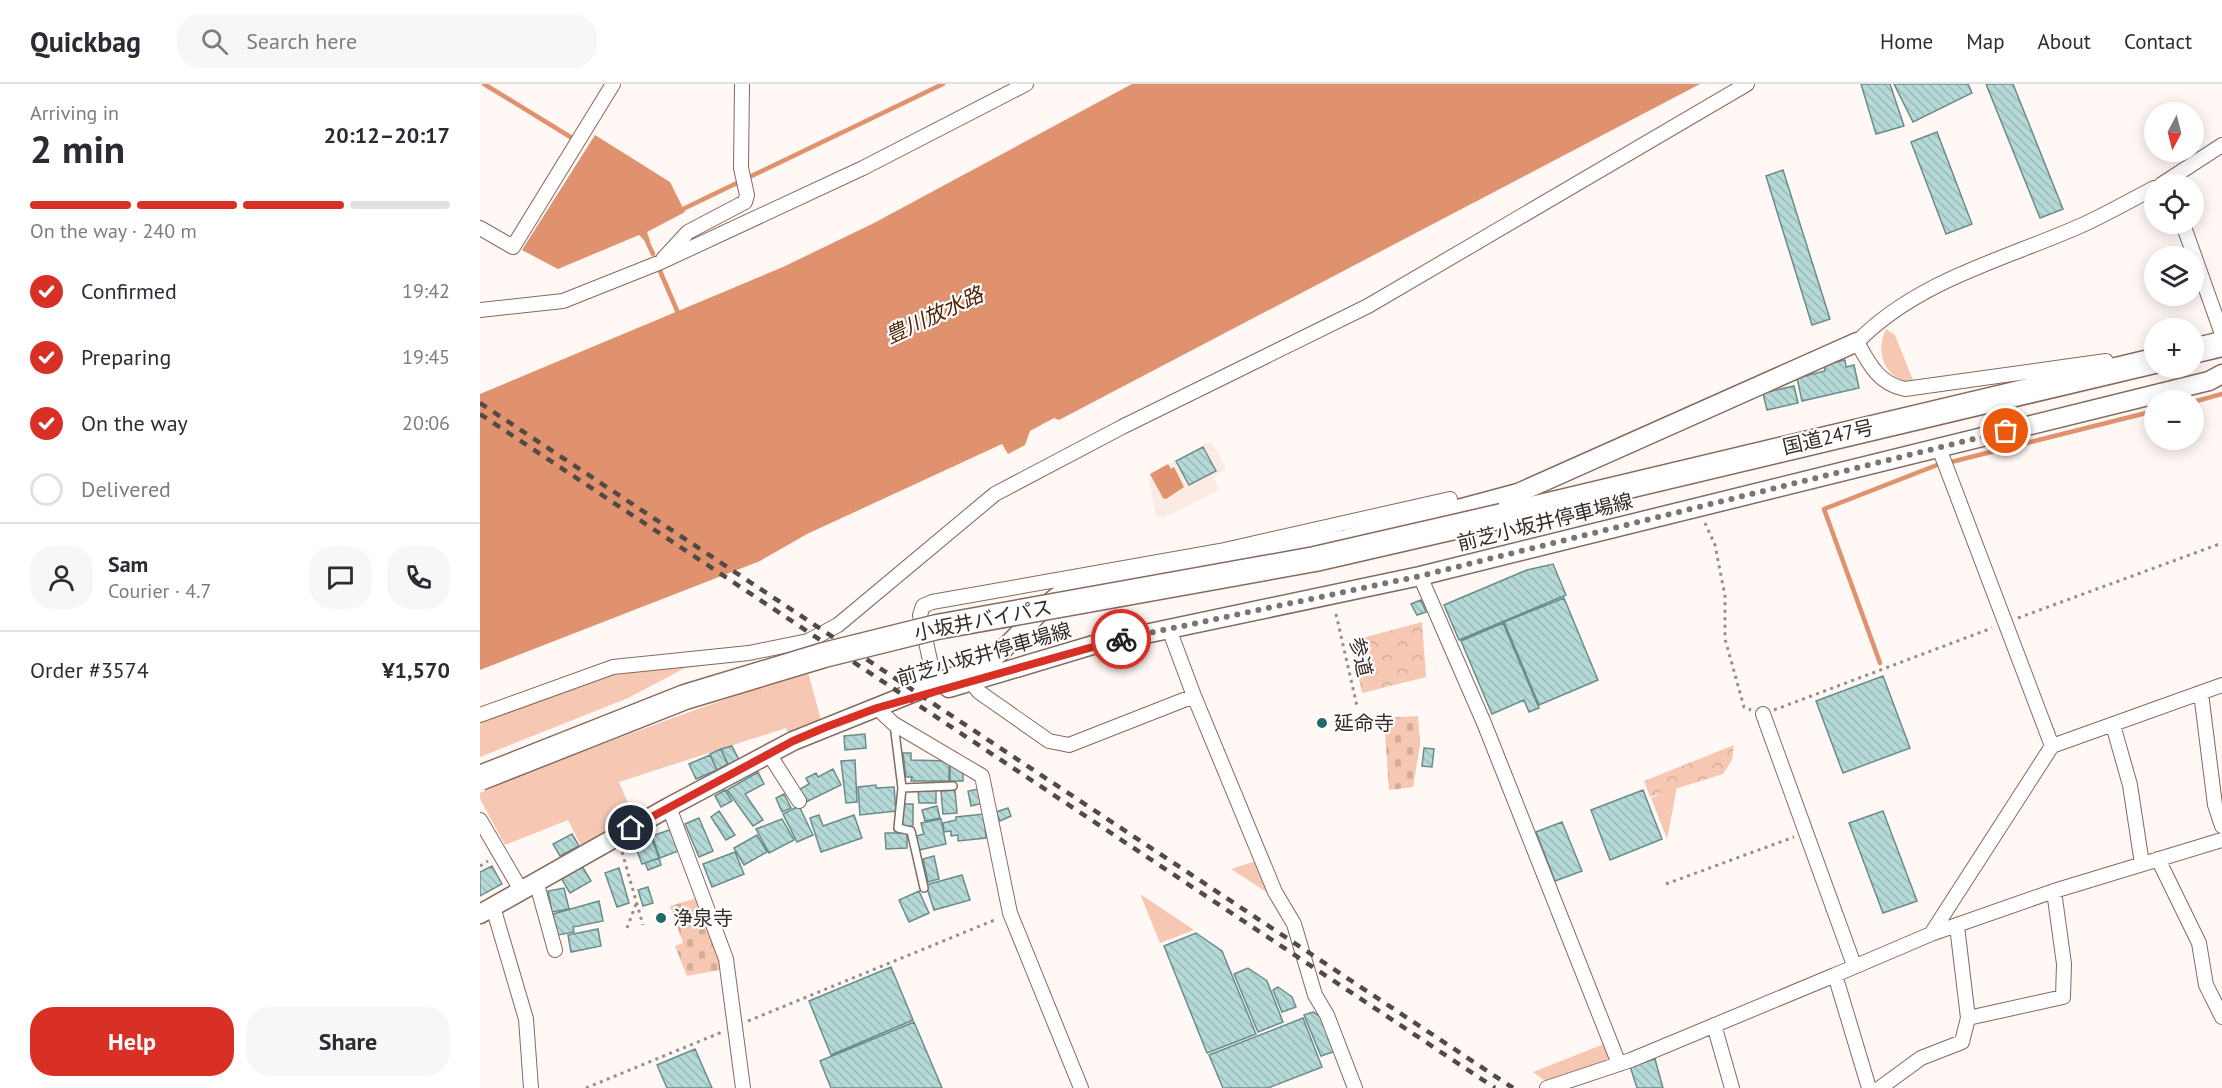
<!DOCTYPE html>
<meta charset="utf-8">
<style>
body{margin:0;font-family:"PT Sans","Noto Sans JP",sans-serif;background:#f7f7f7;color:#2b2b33;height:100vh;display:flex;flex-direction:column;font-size:22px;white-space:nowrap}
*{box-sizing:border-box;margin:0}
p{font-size:20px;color:#7c7c81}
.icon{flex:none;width:33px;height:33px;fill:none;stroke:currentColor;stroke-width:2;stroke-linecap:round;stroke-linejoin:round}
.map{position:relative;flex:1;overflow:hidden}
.details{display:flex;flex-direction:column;background:#fff;width:480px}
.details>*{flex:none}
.needle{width:39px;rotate:187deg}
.fabs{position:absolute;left:1664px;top:18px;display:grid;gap:12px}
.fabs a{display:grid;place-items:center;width:60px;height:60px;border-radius:50%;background:#fff;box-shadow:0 3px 15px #0003;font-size:30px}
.pin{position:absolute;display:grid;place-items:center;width:51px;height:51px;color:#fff;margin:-26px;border:3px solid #fff;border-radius:50%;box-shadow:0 2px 6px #0007}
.courier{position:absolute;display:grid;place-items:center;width:60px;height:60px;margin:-30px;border:4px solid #d93025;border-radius:50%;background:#fff;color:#222;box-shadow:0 2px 8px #0007}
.head em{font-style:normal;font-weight:700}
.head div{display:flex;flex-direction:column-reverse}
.head{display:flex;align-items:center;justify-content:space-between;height:102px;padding:0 30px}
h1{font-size:39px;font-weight:700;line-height:45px}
.bar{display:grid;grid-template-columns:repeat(4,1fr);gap:9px 6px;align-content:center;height:72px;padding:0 30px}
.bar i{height:8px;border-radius:4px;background:#e1e1e2}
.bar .selected{background:#d93025}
.bar p{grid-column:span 4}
.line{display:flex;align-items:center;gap:15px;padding:0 30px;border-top:2px solid #e1e1e2}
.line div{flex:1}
.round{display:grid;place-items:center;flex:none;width:63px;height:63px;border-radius:24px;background:#f7f7f7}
ol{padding:0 30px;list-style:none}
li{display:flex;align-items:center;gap:18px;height:66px}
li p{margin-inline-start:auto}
li .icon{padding:6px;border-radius:50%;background:#d93025;color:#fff;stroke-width:4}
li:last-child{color:#7c7c81}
li i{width:33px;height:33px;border:3px solid #e1e1e2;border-radius:50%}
.cta{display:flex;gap:12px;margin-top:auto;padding:12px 30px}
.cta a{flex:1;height:69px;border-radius:24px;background:#d93025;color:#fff;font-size:24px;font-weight:700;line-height:69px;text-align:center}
.cta a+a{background:#f7f7f7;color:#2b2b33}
header{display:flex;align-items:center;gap:36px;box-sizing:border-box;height:84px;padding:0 30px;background:#fff;border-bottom:2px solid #e1e1e2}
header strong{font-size:28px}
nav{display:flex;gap:33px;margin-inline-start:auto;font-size:21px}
.search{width:420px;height:54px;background:#f7f7f7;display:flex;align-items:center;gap:15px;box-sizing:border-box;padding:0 21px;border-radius:24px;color:#7c7c81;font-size:22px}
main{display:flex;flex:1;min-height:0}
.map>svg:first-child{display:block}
</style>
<header>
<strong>Quickbag</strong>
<div class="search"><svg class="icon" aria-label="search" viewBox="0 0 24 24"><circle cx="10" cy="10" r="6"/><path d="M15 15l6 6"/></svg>Search here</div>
<nav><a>Home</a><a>Map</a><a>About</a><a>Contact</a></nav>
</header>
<main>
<section class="details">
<div class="head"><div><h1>2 min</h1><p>Arriving in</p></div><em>20:12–20:17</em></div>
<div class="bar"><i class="selected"></i><i class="selected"></i><i class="selected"></i><i></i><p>On the way · 240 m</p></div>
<ol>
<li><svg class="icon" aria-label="check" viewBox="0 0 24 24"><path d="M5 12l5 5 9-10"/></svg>Confirmed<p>19:42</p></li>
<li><svg class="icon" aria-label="check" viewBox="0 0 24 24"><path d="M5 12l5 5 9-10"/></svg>Preparing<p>19:45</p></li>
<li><svg class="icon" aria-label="check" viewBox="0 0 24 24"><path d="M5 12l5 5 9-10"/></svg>On the way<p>20:06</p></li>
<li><i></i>Delivered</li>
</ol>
<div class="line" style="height:108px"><a class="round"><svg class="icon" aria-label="person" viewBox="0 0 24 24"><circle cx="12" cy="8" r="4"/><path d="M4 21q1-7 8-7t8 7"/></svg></a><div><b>Sam</b><p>Courier · 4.7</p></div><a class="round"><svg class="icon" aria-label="chat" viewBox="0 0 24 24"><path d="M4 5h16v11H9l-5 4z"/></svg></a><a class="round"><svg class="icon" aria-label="phone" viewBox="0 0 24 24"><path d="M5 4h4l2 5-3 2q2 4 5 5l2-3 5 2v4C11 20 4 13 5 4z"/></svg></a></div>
<div class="line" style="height:78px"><div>Order #3574</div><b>¥1,570</b></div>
<div class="cta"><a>Help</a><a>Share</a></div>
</section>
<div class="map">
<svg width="1742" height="1004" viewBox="0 0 1742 1004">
<defs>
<pattern id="forest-crowns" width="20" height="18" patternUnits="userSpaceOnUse" patternTransform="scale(1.5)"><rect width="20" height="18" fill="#f6c8b3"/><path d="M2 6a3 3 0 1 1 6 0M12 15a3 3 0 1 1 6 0" fill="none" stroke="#d4ac9a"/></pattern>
<pattern id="cemetery-stones" width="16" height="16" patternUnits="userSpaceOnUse" patternTransform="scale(1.5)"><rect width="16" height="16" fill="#f6c8b3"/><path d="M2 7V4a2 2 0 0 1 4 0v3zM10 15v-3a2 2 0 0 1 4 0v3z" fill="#d4ac9a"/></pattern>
<pattern id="building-back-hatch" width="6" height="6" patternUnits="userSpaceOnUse" patternTransform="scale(1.5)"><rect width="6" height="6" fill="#b4d9d6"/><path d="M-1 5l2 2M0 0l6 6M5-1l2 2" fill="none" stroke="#9cbab8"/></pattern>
</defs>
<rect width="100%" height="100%" fill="#fff8f5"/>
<path fill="#fbebe3" d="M 732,357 L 746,385 L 733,393 L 739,406 L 685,433 L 676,433 L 668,391 Z"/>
<path fill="#f6c8b3" d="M 1406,245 L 1415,251 L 1434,299 C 1406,296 1394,270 1406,245 Z
M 260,577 L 205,584 L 148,614 L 0,673 L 0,637 L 130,589 Z
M 328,588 L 341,636 L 309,650 L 306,644 L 139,698 L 154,733 L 101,762 L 88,736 L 25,761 L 0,715 L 0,709 C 108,665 216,623 328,588 Z
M 1197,703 L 1187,755 L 1171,714 Z
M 776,777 L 788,809 L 751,785 Z
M 660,810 L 714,846 L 680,859 Z
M 1124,960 L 1130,976 L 1068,999 L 1053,988 Z"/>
<path fill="url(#forest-crowns)" d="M 942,538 L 946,593 L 882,609 L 871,557 Z
M 1254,661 L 1252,676 L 1243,690 L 1170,713 L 1164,697 Z"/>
<path fill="url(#cemetery-stones)" d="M 938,632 L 940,661 L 933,703 L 909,706 L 904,634 Z
M 217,814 L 239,873 L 240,886 L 207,892 L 195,862 L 203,859 L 190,822 Z"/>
<path fill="#df926d" d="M 652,0 L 1220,0 L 579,336 L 574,334 L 550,347 L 545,361 L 528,370 L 522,360 L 327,450 L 280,477 L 0,586 L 0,310 L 303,183 L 394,139 Z
M 115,51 L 190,98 L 205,128 L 167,148 L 170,157 L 166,158 L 159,151 L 78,185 L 42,166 Z
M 688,380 L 691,385 L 694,383 L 704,403 L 686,415 L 683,414 L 670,390 Z"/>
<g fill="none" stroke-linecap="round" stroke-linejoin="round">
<path stroke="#df926d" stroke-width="4.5" d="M 4,0 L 92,54
M 203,125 L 463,0
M 165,153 L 173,170
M 180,187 L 199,231
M 1713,318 L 1742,310
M 1467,379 L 1674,327
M 1400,579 L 1344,425 L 1457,381"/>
</g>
<path fill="url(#building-back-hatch)" stroke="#698d8a" stroke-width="1.5" d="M 1381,0 L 1410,0 L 1424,42 L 1396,50 Z
M 1414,0 L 1488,0 L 1492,9 L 1433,38 Z
M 1506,0 L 1533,0 L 1583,125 L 1560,134 Z
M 1457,48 L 1492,140 L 1466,150 L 1431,58 Z
M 1303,86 L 1350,235 L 1332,241 L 1286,92 Z
M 1365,276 L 1366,283 L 1374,281 L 1379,304 L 1322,317 L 1317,294 L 1345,287 L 1344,281 Z
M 1314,302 L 1318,319 L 1287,326 L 1283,309 Z
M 723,363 L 736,387 L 709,401 L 696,377 Z
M 1073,480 L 1086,511 L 979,556 L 964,521 L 1047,486 Z
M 1084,514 L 1118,596 L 1059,621 L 1024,538 Z
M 941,516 L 946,528 L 937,531 L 931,520 Z
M 1023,539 L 1059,624 L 1049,628 L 1044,616 L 1012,630 L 981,557 Z
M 1403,592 L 1430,664 L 1363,689 L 1336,617 Z
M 385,650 L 386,664 L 365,666 L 364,652 Z
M 252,662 L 259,676 L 248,681 L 241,665 Z
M 944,664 L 954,665 L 952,683 L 942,682 Z
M 241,665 L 248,680 L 237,686 L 230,670 Z
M 423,669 L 431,669 L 431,676 L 469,677 L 469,697 L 431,697 L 432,693 L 426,693 Z
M 230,671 L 237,686 L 216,695 L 209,680 Z
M 375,676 L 377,718 L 366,719 L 361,677 Z
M 470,677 L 483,685 L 483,697 L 470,697 Z
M 353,685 L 361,701 L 326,718 L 317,707 L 329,700 L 326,694 L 336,689 L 338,693 Z
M 278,688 L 284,700 L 265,710 L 283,736 L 273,742 L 247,706 Z
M 396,701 L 396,704 L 414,703 L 416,727 L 380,731 L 378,703 Z
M 456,705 L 456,719 L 439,719 L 438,706 Z
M 499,705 L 503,719 L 491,722 L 488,707 Z
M 245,706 L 252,717 L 241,723 L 235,712 Z
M 475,706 L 477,729 L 463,730 L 461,707 Z
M 1163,706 L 1182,755 L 1130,776 L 1111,726 Z
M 304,710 L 311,724 L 302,728 L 296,714 Z
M 422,720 L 433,720 L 433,742 L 422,742 Z
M 319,722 L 333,751 L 317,758 L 303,730 Z
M 457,722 L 460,734 L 445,737 L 442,726 Z
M 528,724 L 531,732 L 520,737 L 516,728 Z
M 239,727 L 255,751 L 246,756 L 231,733 Z
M 1403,727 L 1437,817 L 1403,829 L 1369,739 Z
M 504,730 L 506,754 L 478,757 L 478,751 L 471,752 L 471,747 L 464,748 L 463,739 L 476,736 L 476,733 Z
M 339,731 L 343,742 L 374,731 L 382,754 L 341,768 L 330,734 Z
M 219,734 L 233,767 L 219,773 L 205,740 Z
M 302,735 L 314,756 L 289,769 L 276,745 Z
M 461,735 L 466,760 L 439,766 L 436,752 L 444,750 L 441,739 Z
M 1082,738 L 1102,787 L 1075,797 L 1056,748 Z
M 195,744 L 203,765 L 180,774 L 172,752 Z
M 405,749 L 427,749 L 427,764 L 406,765 Z
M 92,750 L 99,762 L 80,772 L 73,760 Z
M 170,750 L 179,774 L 162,780 L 153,756 Z
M 277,751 L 287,768 L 264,781 L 254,764 Z
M 255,768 L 264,790 L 232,803 L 223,780 Z
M 454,772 L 459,795 L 448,798 L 443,775 Z
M 179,774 L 181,781 L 168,786 L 165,779 Z
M 12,782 L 22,800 L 0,812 L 0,788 Z
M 102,782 L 111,797 L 90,809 L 81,794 Z
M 139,784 L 149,819 L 137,823 L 125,789 Z
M 482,791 L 490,816 L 454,826 L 446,801 Z
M 168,803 L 173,819 L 163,822 L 158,806 Z
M 84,804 L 89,825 L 72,828 L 68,807 Z
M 439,807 L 449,829 L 429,838 L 419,816 Z
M 119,817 L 123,837 L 93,843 L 94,848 L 78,851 L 73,830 Z
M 118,845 L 121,862 L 91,868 L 88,851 Z
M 716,849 L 742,867 L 776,950 L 727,969 L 684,862 Z
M 411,883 L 433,936 L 351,971 L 329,917 Z
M 768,884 L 787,897 L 803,938 L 778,948 L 754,890 Z
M 798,903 L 812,913 L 816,923 L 802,928 L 793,906 Z
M 833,928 L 844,935 L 856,967 L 841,972 L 824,931 Z
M 823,934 L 842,983 L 788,1004 L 743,1004 L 729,971 Z
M 434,938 L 462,1004 L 351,1004 L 340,977 Z
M 215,965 L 232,1004 L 187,1004 L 177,981 Z
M 1175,975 L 1183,1004 L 1157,1004 L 1150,982 Z"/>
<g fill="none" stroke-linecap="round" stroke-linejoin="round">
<defs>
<path id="lane" d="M 414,640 L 422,704 L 418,744 L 431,747 L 444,804
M 422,704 L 473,702"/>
<path id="street" d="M 1682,100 L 1742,61
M 1703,140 L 1742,250
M 0,144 L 33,163 L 133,0
M 183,175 L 208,148 L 265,118 L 267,111 L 261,84 L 262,0
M 0,226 L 83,217 L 181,178 L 383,84 L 546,0
M 1626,277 L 1425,305 C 1399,300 1389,280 1377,258 C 1438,196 1523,176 1600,142 C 1625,131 1649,117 1674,104
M 1459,364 L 1572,662
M 940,492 L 1004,639 L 1139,980
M 689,545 L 714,612 L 795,808 L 814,840 L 835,911 L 847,931 L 875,1004
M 491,598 L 499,608 L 569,657 L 589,661 L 714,612
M 455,599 L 440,531 L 443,522 L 452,518 L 740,467 L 970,415 L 972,428
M 1721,609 L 1735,721 L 1742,742
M 397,624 L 414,640 L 502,692 L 530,829 L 601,1004
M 1283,630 L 1374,881
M 0,631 L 133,583 L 269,569 L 328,557 L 358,541 L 515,410 L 642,343 L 888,222 L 1267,0
M 1633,641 L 1650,701 L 1662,780
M 289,670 L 319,717
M 189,723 L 246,875 L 263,1004
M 0,736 L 41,806
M 1678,775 L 1719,859 L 1726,901 L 1742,933
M 56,797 L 75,866
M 13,823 L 46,935 L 51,1004
M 1451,850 L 1574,807 L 1742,756
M 1488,934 L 1583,913 L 1584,880 L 1574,807
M 1234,941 L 1252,1004
M 1067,1004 L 1151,976 L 1355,891
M 1389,1004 L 1355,891 L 1451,850 L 1572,662 L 1742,601
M 1400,1004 L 1441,974 L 1482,958 L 1488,934 L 1477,842"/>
<path id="secondary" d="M 469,604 L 613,561 L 940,492 L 1729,297 L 1742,290
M 0,830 L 189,723 L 313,657 L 507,579 C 538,556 558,523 591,503 L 866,455 L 1038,409 L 1377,258"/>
<path id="highway" d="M 1713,267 L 1742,260
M 1022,432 L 1674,277"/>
</defs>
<use href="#lane" stroke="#856a5d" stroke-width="10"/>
<use href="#street" stroke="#856a5d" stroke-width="16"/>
<use href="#secondary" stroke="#856a5d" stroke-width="21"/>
<use href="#highway" stroke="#856a5d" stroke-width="27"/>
<path stroke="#978d89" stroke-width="3" stroke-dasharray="3 4.5" stroke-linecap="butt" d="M 1225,439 L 1235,461 L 1245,512 L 1245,555 L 1264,623 L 1271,626
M 856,530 L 877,622
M 1538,534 L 1742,459
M 1294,626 L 1512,544
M 142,768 L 163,841
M 0,782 L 8,777
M 1186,800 L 1314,753
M 147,844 L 156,820
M 268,937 L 517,835
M 106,1004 L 242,948"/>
<use href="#lane" stroke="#fff" stroke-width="7"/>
<use href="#street" stroke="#fff" stroke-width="14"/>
<use href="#secondary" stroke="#fff" stroke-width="18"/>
<use href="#highway" stroke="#fff" stroke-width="24"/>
<path stroke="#544944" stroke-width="4.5" stroke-dasharray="8 8" stroke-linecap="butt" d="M 0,319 L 1033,1004
M 0,330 L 1015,1004"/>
<defs>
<path id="highway-bridge" d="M 0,694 L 205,613 L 344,571 L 457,543 L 835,475 L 1022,432"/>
</defs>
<use href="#highway-bridge" stroke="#856a5d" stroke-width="27" stroke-linecap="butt"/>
<use href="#highway-bridge" stroke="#fff" stroke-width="24"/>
</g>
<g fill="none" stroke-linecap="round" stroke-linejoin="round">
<path stroke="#7e736f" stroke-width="6" stroke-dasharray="0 10.8" d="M 641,555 L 940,492 L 1526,347"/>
<path stroke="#d93025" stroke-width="8" d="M 151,744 L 313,657 L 346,643 L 397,624 L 641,555"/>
</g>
<g fill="#206b68" stroke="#fff" stroke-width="2">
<circle cx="842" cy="639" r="6"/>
<circle cx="181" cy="834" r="6"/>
</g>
<g text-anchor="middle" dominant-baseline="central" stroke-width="4.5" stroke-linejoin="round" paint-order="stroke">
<g font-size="20" fill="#382c27" stroke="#fff">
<text transform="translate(1348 353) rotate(-13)">国道247号</text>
<text transform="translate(1065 438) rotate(-14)">前芝小坂井停車場線</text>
<text transform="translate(503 536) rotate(-11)">小坂井バイパス</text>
<text transform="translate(504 570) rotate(-16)">前芝小坂井停車場線</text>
<text transform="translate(881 573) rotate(77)">参道</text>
</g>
<g font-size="20" fill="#382c27" stroke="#fff" text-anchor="start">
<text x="854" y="639">延命寺</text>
<text x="193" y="834">浄泉寺</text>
</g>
<g font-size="21" font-style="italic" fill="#512104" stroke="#fff">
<text transform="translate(454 231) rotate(-25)">豊川放水路</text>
</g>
</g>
</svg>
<div class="fabs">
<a><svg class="needle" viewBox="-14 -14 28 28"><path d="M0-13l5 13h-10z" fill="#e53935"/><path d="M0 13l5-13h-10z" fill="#7c7c81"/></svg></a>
<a><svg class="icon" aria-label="locate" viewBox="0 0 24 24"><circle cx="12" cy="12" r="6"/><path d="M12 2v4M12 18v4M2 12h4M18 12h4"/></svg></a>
<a><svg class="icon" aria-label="layers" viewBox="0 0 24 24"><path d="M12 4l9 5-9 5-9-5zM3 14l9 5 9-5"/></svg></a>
<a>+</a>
<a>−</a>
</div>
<div class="pin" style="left:1526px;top:347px;background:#ea580c"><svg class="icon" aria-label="bag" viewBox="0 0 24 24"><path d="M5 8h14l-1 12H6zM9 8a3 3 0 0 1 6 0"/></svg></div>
<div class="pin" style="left:151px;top:744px;background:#1f2937"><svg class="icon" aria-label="home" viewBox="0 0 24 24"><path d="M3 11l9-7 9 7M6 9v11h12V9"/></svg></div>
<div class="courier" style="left:641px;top:555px"><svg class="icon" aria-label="bike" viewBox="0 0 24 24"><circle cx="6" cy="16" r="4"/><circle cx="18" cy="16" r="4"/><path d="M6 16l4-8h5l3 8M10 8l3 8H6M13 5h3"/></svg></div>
</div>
</main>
